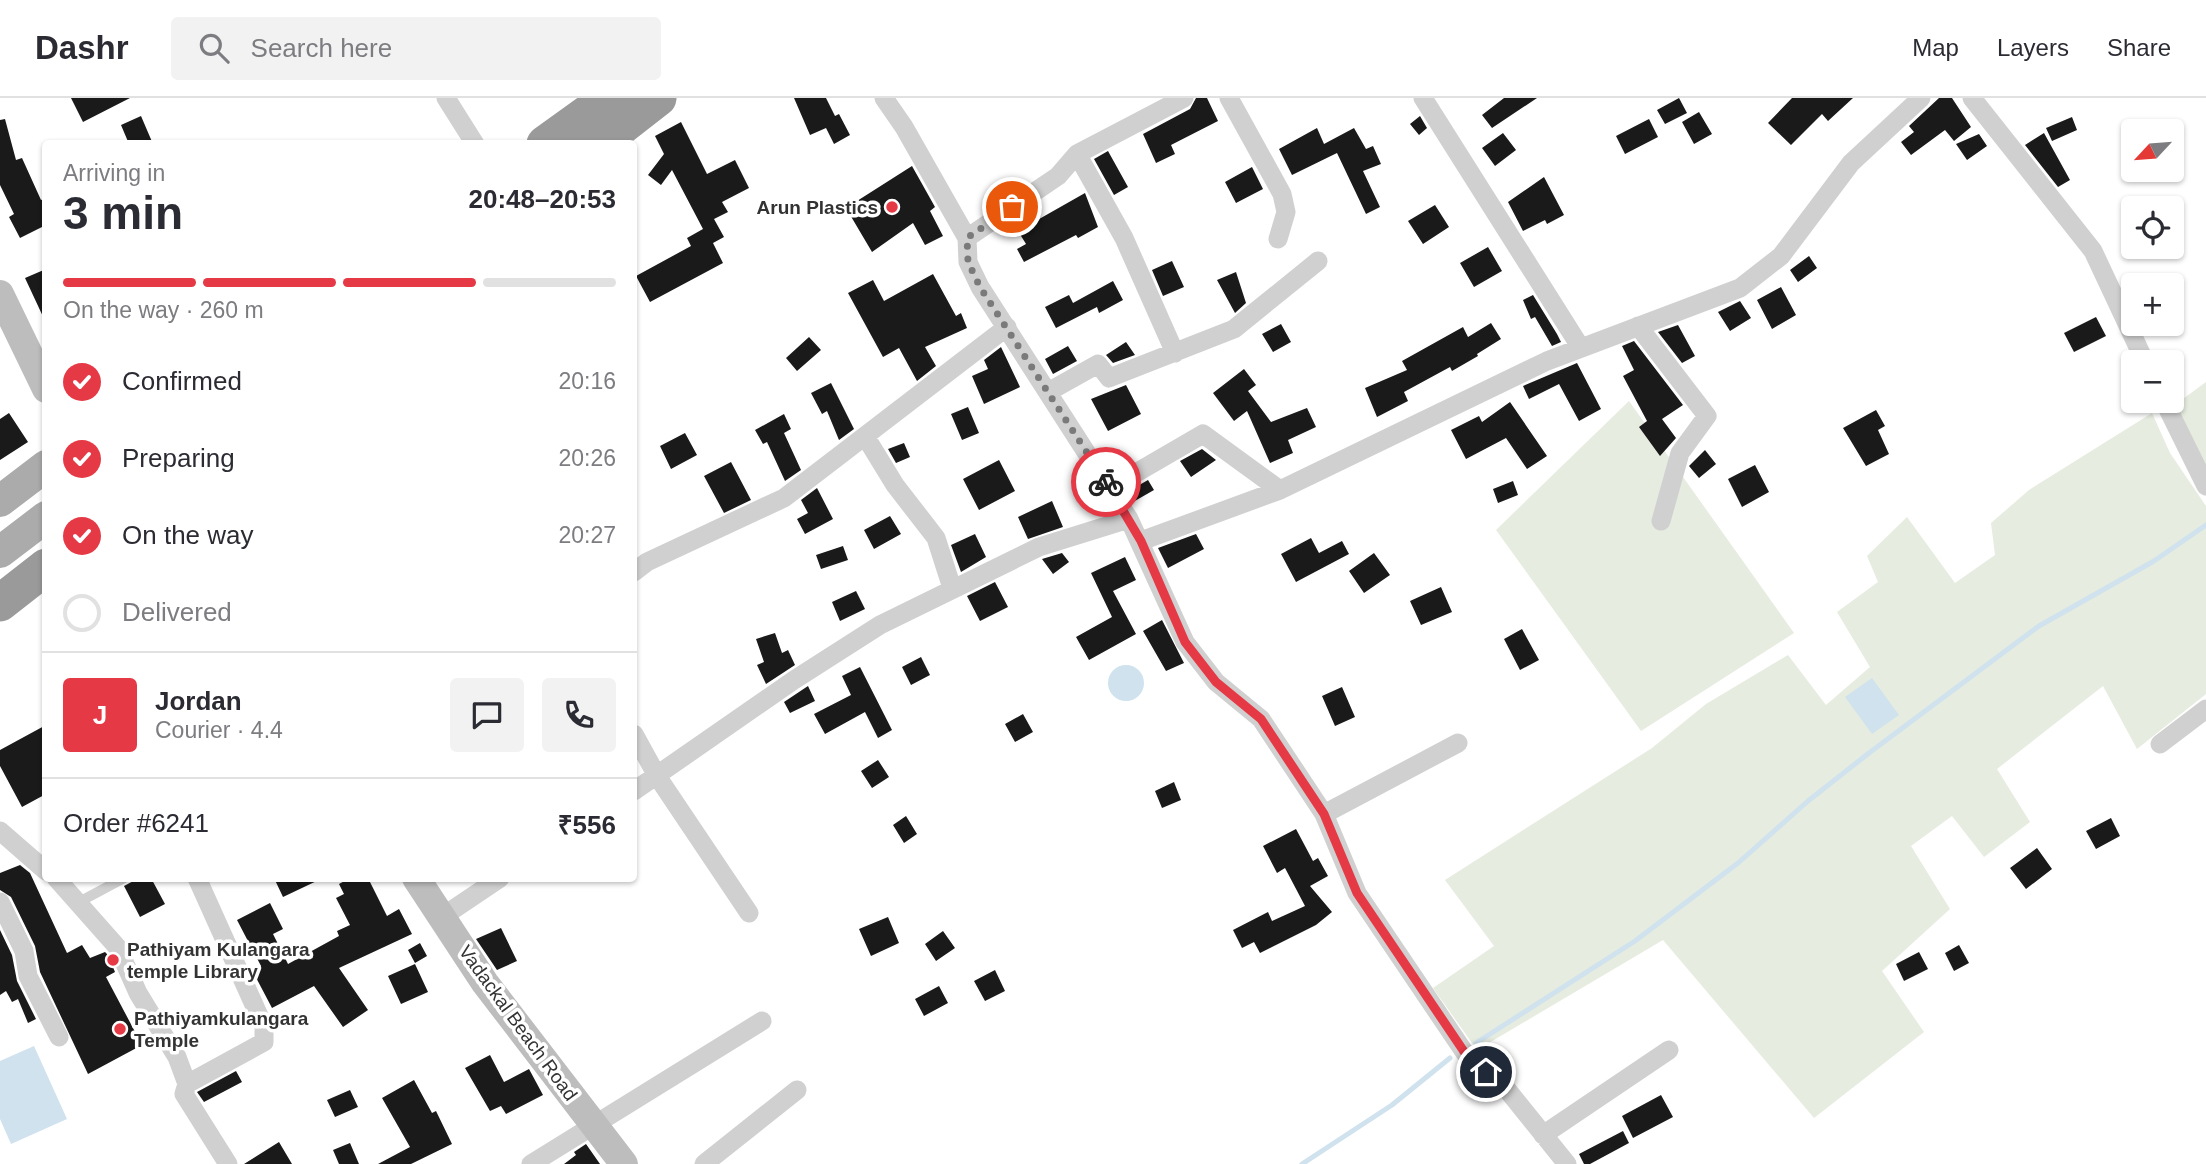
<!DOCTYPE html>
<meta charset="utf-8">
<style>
body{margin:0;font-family:Arial,sans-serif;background:#f2f2f3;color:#2b2b33;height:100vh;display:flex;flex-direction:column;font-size:26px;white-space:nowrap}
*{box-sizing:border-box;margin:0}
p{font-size:23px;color:#7c7c81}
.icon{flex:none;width:38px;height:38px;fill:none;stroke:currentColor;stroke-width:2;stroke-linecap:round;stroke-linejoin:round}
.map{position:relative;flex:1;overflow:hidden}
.side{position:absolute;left:42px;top:42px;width:595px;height:742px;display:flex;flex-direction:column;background:#fff;border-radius:7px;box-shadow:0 2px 5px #0004}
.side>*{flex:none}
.needle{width:46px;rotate:244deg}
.buttons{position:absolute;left:2121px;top:21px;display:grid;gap:14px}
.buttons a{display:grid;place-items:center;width:63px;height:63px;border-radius:7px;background:#fff;box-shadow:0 2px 5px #0004;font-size:35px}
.pin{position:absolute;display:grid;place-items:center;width:60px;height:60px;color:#fff;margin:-30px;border:4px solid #fff;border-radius:50%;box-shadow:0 2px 7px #0007}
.courier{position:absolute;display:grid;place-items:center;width:70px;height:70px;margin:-35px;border:5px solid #e63946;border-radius:50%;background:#fff;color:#222;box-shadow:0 2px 9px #0007}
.summary em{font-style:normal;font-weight:700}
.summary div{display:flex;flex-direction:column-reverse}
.summary{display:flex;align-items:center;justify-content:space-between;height:119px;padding:0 21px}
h1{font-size:46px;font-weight:700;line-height:52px}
.bar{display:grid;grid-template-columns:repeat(4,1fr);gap:10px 7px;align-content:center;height:84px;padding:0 21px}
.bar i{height:9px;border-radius:5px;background:#e1e1e2}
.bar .current{background:#e63946}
.bar p{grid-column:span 4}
.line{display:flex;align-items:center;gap:18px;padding:0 21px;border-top:2px solid #e1e1e2}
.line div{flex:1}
.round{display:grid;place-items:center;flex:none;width:74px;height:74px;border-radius:7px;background:#f2f2f3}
ol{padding:0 21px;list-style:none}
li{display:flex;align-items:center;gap:21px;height:77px}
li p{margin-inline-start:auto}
li .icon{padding:7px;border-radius:50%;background:#e63946;color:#fff;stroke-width:4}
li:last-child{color:#7c7c81}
li i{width:38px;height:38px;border:4px solid #e1e1e2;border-radius:50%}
header{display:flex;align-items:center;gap:42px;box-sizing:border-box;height:98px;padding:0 35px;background:#fff;border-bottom:2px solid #e1e1e2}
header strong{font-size:33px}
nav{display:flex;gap:38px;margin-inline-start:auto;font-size:24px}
.search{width:490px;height:63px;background:#f2f2f3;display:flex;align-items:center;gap:18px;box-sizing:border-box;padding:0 24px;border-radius:7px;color:#7c7c81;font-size:26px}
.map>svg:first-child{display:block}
</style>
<header>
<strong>Dashr</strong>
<div class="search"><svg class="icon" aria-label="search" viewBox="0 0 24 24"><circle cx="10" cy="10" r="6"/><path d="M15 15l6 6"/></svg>Search here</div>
<nav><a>Map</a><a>Layers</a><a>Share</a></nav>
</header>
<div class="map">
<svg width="2206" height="1066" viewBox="0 0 2206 1066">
<rect width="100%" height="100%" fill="#fff"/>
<path fill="#e6ecdf" d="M 2206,284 L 2206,370 L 2194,351 L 2176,306 Z
M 1629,303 L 1794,535 L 1641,633 L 1496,432 Z
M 2152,315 L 2170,355 L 2206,408 L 2206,596 L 2137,651 L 2103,588 L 1997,671 L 2030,724 L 1984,759 L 1952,718 L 1911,748 L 1950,811 L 1882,873 L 1924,934 L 1814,1020 L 1663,842 L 1477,952 L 1433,890 L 1494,848 L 1445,782 L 1652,650 L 1706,606 L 1788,557 L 1826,607 L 1870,569 L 1837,514 L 1878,484 L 1867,458 L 1907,419 L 1955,485 L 1995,457 L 1991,425 L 2029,392 Z"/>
<path fill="#cfe2ee" d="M1108 585a18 18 0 1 1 36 0a18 18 0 1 1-36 0Z
M 1872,580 L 1899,617 L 1872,636 L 1845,599 Z
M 34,948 L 67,1021 L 11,1046 L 0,1021 L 0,963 Z"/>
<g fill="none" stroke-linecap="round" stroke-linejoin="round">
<path stroke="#cfe2ee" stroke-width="5" d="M 1476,945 L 1635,843 L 1738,765 L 1808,703 L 1869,655 L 2039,528 L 2154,463 L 2206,427
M 1302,1066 L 1392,1007 L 1450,960"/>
</g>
<path fill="#1a1a1a" d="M 71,0 L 130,0 L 83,24 Z
M 794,0 L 826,0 L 835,18 L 839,16 L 850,37 L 834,46 L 826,30 L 810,37 Z
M 1196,0 L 1207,0 L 1218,23 L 1171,47 L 1175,56 L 1156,65 L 1143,36 L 1190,11 Z
M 1504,0 L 1537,0 L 1492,30 L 1482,17 Z
M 1679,0 L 1687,15 L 1665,26 L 1657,12 Z
M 1792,0 L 1853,0 L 1828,23 L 1822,16 L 1791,47 L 1768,25 Z
M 1939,0 L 1952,0 L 1971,29 L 1954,43 L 1945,32 L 1911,57 L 1901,44 L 1914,34 L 1909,28 Z
M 1699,14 L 1712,36 L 1694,46 L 1682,24 Z
M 141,18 L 153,46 L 129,46 L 121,27 Z
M 1420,18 L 1427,30 L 1419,37 L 1410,26 Z
M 2072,19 L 2077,32 L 2052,43 L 2046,30 Z
M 5,21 L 16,62 L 22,60 L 41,102 L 46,100 L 46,127 L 20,140 L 9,119 L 14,116 L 0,87 L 0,22 Z
M 1649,21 L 1658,39 L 1625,56 L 1616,38 Z
M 681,24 L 707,76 L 735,62 L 749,90 L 722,104 L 728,114 L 714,121 L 724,139 L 713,145 L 723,165 L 650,204 L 636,178 L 691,148 L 687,140 L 703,131 L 672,72 L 661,87 L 648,77 L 664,56 L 655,38 Z
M 1317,30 L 1324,46 L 1354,30 L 1366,51 L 1373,48 L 1381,66 L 1363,73 L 1380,109 L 1366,116 L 1337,55 L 1292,77 L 1279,51 Z
M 1503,35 L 1516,52 L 1495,68 L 1482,50 Z
M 2044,35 L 2070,82 L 2058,89 L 2025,47 Z
M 1979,36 L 1987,48 L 1967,62 L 1956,46 Z
M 1108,53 L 1128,89 L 1114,97 L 1094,61 Z
M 912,68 L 935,109 L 930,113 L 943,138 L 925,147 L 913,125 L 872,154 L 846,110 Z
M 1252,69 L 1263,91 L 1236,105 L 1225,84 Z
M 1544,79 L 1564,117 L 1547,126 L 1545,122 L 1523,133 L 1508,104 Z
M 1085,95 L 1098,129 L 1078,140 L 1076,137 L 1024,164 L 1017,151 L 1026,146 L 1018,133 Z
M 1435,107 L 1449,129 L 1423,146 L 1408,123 Z
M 1488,149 L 1502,173 L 1474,189 L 1460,165 Z
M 1809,158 L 1817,170 L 1798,184 L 1790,172 Z
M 1172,163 L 1184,189 L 1163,198 L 1152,172 Z
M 46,171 L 46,225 L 25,180 Z
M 1236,174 L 1246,205 L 1235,215 L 1217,182 Z
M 933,176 L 956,218 L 961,215 L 967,230 L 925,249 L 936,268 L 917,283 L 899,250 L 883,259 L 848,195 L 873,182 L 884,203 Z
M 1113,183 L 1123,202 L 1099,215 L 1097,209 L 1056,230 L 1045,209 L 1069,197 L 1073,205 Z
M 1781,189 L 1796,217 L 1772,231 L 1757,202 Z
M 1533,197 L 1557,236 L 1561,244 L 1552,248 L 1535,219 L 1531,221 L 1523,202 Z
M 1740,203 L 1751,220 L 1730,233 L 1718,214 Z
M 2096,219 L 2106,238 L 2074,254 L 2064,235 Z
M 1491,225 L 1501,241 L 1477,256 L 1478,258 L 1452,273 L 1450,269 L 1404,294 L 1408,303 L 1377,319 L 1365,290 L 1407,272 L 1402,263 L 1463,229 L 1468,239 Z
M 1281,226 L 1291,244 L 1273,254 L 1262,236 Z
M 1678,227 L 1695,258 L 1682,265 L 1658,234 Z
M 809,239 L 821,252 L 797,273 L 786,260 Z
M 1634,243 L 1683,307 L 1662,321 L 1676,340 L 1660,358 L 1639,329 L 1647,323 L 1623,278 L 1634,272 L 1622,248 Z
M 1126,244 L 1135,257 L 1113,265 L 1106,257 Z
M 1068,248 L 1077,263 L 1053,276 L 1045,261 Z
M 1001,249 L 1020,289 L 984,306 L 972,278 L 988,271 L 984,262 Z
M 1577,265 L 1601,311 L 1579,323 L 1559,286 L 1529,301 L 1523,288 Z
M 1244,271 L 1256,287 L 1248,293 L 1271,324 L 1307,310 L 1316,329 L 1288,342 L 1293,355 L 1270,365 L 1247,313 L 1234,323 L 1213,295 Z
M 831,285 L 854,331 L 839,342 L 827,313 L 822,316 L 811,295 Z
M 1126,287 L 1141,316 L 1108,333 L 1091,301 Z
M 1510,304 L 1547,358 L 1527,371 L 1506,340 L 1466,361 L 1451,332 L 1479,318 L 1482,324 Z
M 968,309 L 979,335 L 962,342 L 951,316 Z
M 1876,312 L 1885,328 L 1878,332 L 1889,356 L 1866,368 L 1843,330 Z
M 9,315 L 28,344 L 0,362 L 0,321 Z
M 784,316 L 791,331 L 784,335 L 801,372 L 785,383 L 767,344 L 763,346 L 755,332 Z
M 685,335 L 697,357 L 671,371 L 660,348 Z
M 904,345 L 910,359 L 896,365 L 888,351 Z
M 1202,351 L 1216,362 L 1191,379 L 1180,363 Z
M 1705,352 L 1716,366 L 1699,380 L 1689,368 Z
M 999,362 L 1015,393 L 979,412 L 963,381 Z
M 731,364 L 751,402 L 724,415 L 704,378 Z
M 1755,367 L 1769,394 L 1742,409 L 1728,381 Z
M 1148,382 L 1154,392 L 1133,404 L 1127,394 Z
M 1513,383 L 1518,397 L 1498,405 L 1493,391 Z
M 817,390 L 833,421 L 805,436 L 797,421 L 808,415 L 801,402 Z
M 1052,403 L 1063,429 L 1028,441 L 1018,419 Z
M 890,418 L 901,436 L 874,451 L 864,432 Z
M 975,436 L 986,459 L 961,474 L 951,447 Z
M 1196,436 L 1204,451 L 1168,470 L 1158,450 Z
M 1311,440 L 1319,455 L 1342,443 L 1349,456 L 1296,484 L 1281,456 Z
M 843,448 L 848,462 L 821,471 L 816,457 Z
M 1062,455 L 1069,464 L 1053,476 L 1042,461 Z
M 1374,455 L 1390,477 L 1364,495 L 1349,473 Z
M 1125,459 L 1136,482 L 1113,493 L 1136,536 L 1089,562 L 1076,539 L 1112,519 L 1091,475 Z
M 995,484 L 1008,509 L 980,523 L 967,498 Z
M 1441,489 L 1452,514 L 1421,527 L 1410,503 Z
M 856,493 L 865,511 L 840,523 L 832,504 Z
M 1162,522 L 1184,565 L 1166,573 L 1143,533 Z
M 1522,531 L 1539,562 L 1520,572 L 1504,541 Z
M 775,535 L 782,555 L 788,552 L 795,567 L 766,586 L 757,567 L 764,564 L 756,541 Z
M 921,559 L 930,577 L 911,587 L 902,569 Z
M 860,569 L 892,632 L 878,640 L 865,614 L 825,636 L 814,616 L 851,597 L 842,578 Z
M 808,588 L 815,603 L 790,615 L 784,604 Z
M 1342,589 L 1355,619 L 1335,628 L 1322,598 Z
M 1023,616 L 1033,634 L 1015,644 L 1005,626 Z
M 46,627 L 46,696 L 22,709 L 0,668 L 0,652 Z
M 878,662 L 889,679 L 872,690 L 861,673 Z
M 1174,684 L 1181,702 L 1162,710 L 1155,693 Z
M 906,718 L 917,736 L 904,745 L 893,727 Z
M 2111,720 L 2120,738 L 2096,751 L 2086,733 Z
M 1296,731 L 1313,763 L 1318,760 L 1328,778 L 1310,788 L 1332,814 L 1316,827 L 1260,855 L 1254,844 L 1242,850 L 1233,832 L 1268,814 L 1272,823 L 1305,808 L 1285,770 L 1277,775 L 1263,748 Z
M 2037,750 L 2052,771 L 2026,791 L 2010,770 Z
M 20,767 L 30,775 L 67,855 L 82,847 L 90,860 L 105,854 L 108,857 L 115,874 L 106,879 L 142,947 L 88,976 L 40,874 L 35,848 L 11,799 L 0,792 L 0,775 Z
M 139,780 L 151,780 L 165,806 L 140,819 L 124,788 Z
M 274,780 L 323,780 L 283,799 Z
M 350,780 L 368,780 L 387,818 L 399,811 L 412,836 L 339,870 L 368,912 L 343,929 L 314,888 L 272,910 L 252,872 L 261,868 L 237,822 L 270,805 L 283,831 L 273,836 L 288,866 L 339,838 L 337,833 L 350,827 L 336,800 L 344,796 L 339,786 Z
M 888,819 L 899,845 L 871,858 L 859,831 Z
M 501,830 L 517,863 L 497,872 L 476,841 Z
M 0,832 L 12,857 L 17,883 L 36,921 L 28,925 L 18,901 L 12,904 L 6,893 L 0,897 Z
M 943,833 L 955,850 L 936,863 L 925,846 Z
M 420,845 L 427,858 L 415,865 L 408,852 Z
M 1959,847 L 1969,865 L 1954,873 L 1945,855 Z
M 1919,854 L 1928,871 L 1904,883 L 1896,866 Z
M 415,866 L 428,894 L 401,906 L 388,878 Z
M 995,872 L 1005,893 L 985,903 L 974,883 Z
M 939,888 L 948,905 L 924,918 L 915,901 Z
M 490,957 L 504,984 L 529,971 L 543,997 L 506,1016 L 501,1008 L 490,1013 L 465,970 Z
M 236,973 L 242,984 L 204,1004 L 197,994 Z
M 414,982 L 432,1015 L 436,1013 L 452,1046 L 411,1066 L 378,1066 L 410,1049 L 382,1000 Z
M 350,992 L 358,1009 L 335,1019 L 327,1002 Z
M 1661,997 L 1673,1019 L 1633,1040 L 1622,1018 Z
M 1623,1033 L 1629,1045 L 1590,1066 L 1584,1066 L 1579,1056 Z
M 279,1044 L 292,1066 L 244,1066 Z
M 350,1045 L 359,1066 L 339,1066 L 333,1052 Z
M 586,1046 L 600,1066 L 564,1066 L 576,1057 L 574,1054 Z"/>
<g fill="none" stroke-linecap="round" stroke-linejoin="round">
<path stroke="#d0d0d0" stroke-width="10" d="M 79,804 L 124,780"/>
<path stroke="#d0d0d0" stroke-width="19" d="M 446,0 L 475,46
M 884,0 L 904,29 L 967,140 L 968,164 L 980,189 L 1129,421 L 1185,544 L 1216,584 L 1261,621 L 1324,716 L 1357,795 L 1467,958 L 1505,989 L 1567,1066
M 1229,0 L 1282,96 L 1286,114 L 1278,141
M 1423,0 L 1581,250
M 1972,0 L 2093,153 L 2145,264
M 1077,56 L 1124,140 L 1175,255
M 967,140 L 1058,78 L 1077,56 L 1184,0
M 1638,228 L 1707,318 L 1680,355 L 1661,423
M 1048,294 L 1098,266 L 1109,280 L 1234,231 L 1318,163
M 2164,303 L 2206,388
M 865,338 L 895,387 L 936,440 L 952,490
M 1110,390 L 1203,336 L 1280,392
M 1141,443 L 1280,392 L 1547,263 L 1740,190 L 1781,158 L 1851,65 L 1921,0
M 634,474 L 647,464 L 784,400 L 1007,229
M 634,636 L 657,678 L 749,815
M 2160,646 L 2206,611
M 634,693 L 794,582 L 880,527 L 1039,449 L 1129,421
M 1324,716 L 1458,645
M 0,733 L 46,773
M 56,780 L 118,850 L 138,895 L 177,959 L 187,986
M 197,780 L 264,929 L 264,944 L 187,986 L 184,996 L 228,1066
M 0,804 L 24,853 L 28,878 L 59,939
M 442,819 L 500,780
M 1543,1037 L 1669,952
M 531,1066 L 762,923
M 704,1066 L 797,992"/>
<path stroke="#bdbdbd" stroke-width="28" d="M 0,196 L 46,291
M 416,780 L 485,885 L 624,1066"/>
<path stroke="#ababab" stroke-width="32" d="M 0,403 L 46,368
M 0,454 L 46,419"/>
<path stroke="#9a9a9a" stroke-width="37" d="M 545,46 L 609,0
M 599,46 L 658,0
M 0,505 L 46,469"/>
</g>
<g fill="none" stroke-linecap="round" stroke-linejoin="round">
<path stroke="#7a7a7a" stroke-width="7" stroke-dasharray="0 12.6" d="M 1012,109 L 967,140 L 968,164 L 980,189 L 1106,384"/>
<path stroke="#e63946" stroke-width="9" d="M 1106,384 L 1141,443 L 1185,544 L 1216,584 L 1261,621 L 1324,716 L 1357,795 L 1467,958 L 1486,974"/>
</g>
<g fill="#e63946" stroke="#fff" stroke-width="2.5">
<circle cx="892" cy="109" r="7"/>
<circle cx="113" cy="862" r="7"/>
<circle cx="120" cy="931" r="7"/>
</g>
<g text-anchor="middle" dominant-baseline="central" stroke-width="7" stroke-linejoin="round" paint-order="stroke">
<g font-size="19" font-weight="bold" fill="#333" stroke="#fff" text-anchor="start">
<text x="878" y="109" text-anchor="end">Arun Plastics</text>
<text x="127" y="851">Pathiyam Kulangara<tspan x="127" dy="22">temple Library</tspan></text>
<text x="134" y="920">Pathiyamkulangara<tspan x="134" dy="22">Temple</tspan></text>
</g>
<g font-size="19" fill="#333" stroke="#fff">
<text transform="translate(518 925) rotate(54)">Vadackal Beach Road</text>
</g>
</g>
</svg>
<div class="buttons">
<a><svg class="needle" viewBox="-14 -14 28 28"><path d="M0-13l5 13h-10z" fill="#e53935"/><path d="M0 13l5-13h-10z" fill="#7c7c81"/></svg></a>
<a><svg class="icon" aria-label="locate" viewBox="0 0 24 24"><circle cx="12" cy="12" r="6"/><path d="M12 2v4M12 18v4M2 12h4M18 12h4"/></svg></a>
<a>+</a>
<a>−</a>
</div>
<div class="pin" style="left:1012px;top:109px;background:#ea580c"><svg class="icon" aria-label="bag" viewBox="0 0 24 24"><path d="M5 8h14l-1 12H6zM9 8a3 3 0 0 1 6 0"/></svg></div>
<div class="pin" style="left:1486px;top:974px;background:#1f2937"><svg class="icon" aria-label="home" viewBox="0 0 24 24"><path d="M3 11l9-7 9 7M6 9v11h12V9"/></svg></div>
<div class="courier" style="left:1106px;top:384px"><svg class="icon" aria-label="bike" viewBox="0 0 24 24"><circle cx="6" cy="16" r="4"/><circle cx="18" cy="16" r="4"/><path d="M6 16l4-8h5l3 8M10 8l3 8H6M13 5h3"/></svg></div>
<section class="side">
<div class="summary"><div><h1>3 min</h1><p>Arriving in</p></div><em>20:48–20:53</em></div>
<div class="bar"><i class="current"></i><i class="current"></i><i class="current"></i><i></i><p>On the way · 260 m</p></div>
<ol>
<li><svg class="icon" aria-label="check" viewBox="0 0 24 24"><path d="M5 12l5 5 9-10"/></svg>Confirmed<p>20:16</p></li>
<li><svg class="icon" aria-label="check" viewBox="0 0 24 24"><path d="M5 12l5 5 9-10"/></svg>Preparing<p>20:26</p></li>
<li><svg class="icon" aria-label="check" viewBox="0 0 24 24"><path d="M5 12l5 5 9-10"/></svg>On the way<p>20:27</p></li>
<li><i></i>Delivered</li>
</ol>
<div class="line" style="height:126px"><b class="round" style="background:#e63946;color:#fff">J</b><div><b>Jordan</b><p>Courier · 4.4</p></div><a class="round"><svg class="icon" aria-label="chat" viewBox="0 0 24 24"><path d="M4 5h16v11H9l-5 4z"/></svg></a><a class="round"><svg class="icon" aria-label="phone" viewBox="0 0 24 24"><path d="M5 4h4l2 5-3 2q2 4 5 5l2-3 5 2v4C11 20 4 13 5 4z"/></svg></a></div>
<div class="line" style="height:91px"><div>Order #6241</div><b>₹556</b></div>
</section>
</div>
